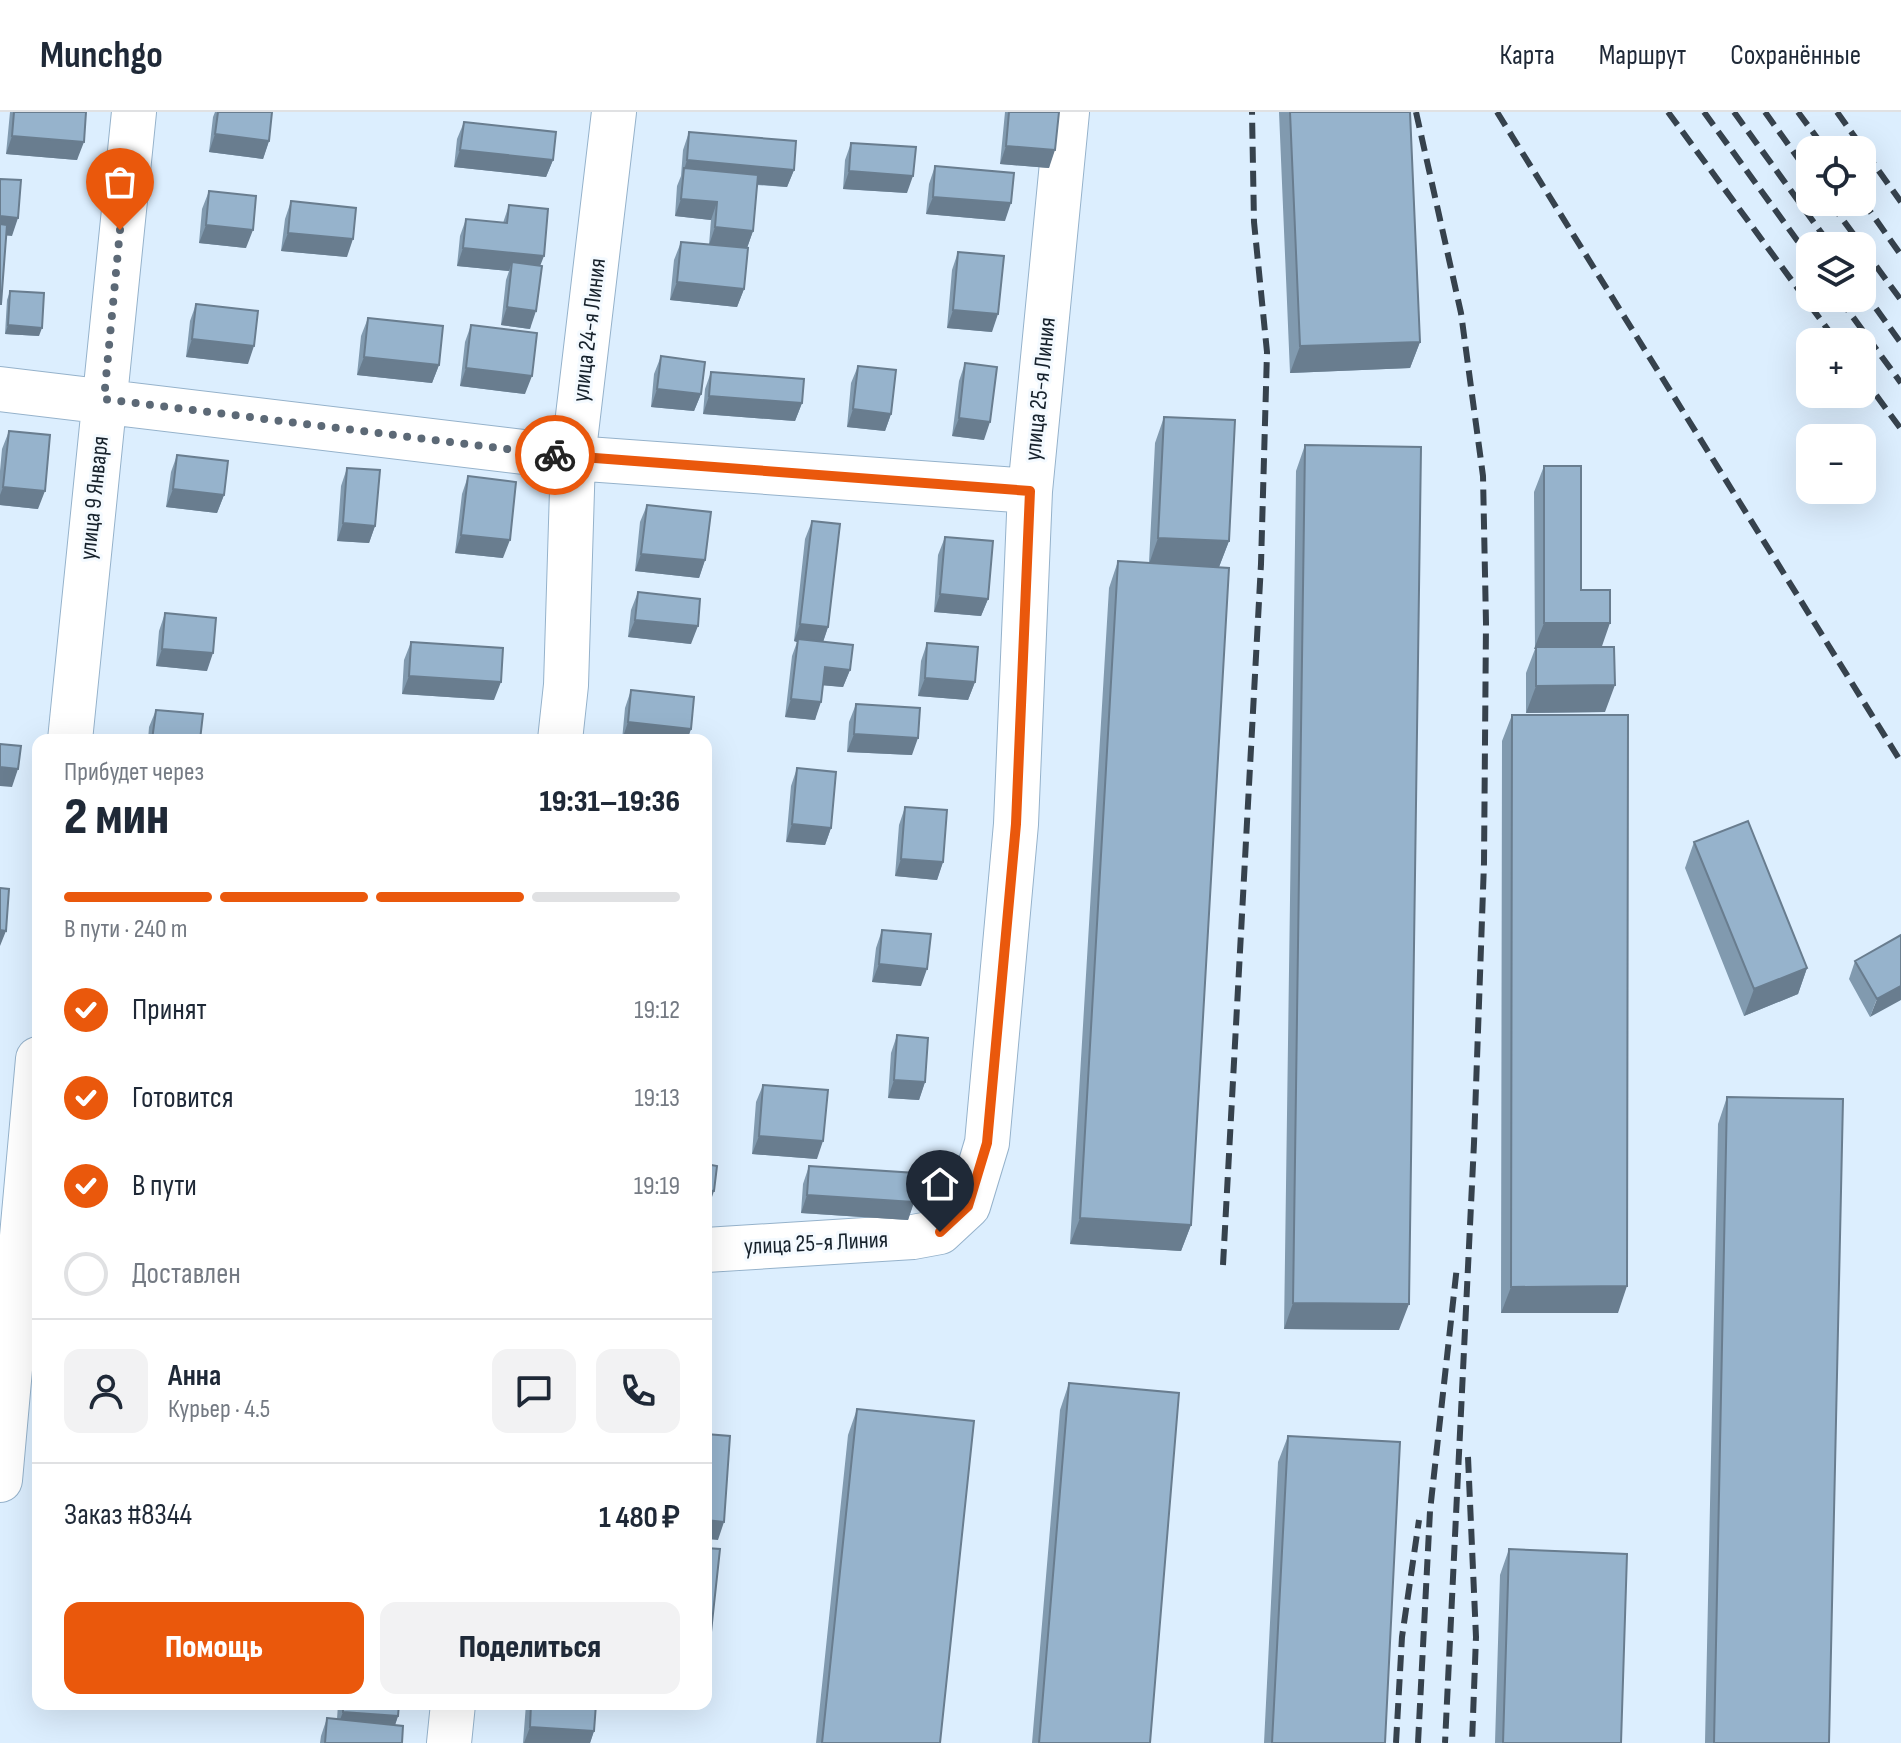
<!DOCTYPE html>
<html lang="ru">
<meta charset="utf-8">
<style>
body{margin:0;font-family:"Sofia Sans Condensed",sans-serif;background:#f2f2f3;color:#1f2937;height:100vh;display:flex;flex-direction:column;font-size:30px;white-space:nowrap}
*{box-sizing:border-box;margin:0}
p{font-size:26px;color:#747a83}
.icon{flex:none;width:44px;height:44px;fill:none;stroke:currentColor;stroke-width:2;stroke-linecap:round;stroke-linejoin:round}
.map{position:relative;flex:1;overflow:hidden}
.panel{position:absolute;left:32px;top:622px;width:680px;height:976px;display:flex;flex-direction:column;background:#fff;border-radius:16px;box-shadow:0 8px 32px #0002}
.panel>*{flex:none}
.buttons{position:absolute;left:1796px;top:24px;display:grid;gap:16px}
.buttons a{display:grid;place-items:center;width:80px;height:80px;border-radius:16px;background:#fff;box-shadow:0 8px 32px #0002;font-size:40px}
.pin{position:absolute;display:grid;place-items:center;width:68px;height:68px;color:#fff;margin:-82px -34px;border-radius:50% 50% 50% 0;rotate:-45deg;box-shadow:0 0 8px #0007}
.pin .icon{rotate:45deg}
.courier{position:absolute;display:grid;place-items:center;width:80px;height:80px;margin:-40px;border:6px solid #ea580c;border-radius:50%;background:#fff;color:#222;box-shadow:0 2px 10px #0007}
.headline em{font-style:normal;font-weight:800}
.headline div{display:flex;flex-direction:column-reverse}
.headline{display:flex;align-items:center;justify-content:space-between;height:136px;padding:0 32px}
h1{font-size:52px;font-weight:800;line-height:60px}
.bar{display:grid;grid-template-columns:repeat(4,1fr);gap:12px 8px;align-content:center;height:96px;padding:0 32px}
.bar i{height:10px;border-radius:6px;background:#e0e1e3}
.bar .active{background:#ea580c}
.bar p{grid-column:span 4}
.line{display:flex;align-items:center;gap:20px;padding:0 32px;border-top:2px solid #e0e1e3}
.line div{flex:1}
.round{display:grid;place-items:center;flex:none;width:84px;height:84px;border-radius:16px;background:#f2f2f3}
ol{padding:0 32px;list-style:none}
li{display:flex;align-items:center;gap:24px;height:88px}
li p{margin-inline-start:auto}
li .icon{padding:8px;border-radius:50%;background:#ea580c;color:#fff;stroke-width:4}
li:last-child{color:#747a83}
li i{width:44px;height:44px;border:4px solid #e0e1e3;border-radius:50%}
.action{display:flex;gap:16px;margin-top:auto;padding:16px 32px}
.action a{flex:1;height:92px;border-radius:16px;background:#ea580c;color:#fff;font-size:32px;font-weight:800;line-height:92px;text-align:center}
.action a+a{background:#f2f2f3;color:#1f2937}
header{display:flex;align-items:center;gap:48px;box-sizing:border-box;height:112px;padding:0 40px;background:#fff;border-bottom:2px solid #e0e1e3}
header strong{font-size:38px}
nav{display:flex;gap:44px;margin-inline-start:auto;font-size:28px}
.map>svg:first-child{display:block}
</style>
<header>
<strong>Munchgo</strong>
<nav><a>Карта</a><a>Маршрут</a><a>Сохранённые</a></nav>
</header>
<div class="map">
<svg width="1901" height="1631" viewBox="0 0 1901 1631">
<rect width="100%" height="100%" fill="#dceefe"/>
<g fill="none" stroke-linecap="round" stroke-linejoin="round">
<defs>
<path id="minor" d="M 0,277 L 573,346 L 1030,379
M 70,628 L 134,0
M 560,628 L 566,573 L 573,346 L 614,0
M 706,1138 L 913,1125 L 940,1120 L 968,1094 L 987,1031 L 1016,712 L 1030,379 L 1067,0
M 0,1368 L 38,947
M 449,1631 L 453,1592"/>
</defs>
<use href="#minor" stroke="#95b2cb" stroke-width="46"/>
<use href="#minor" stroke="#fff" stroke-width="44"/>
<path stroke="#36424d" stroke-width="6" stroke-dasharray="16 8" stroke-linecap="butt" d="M 1416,0 L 1461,201 L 1483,364 L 1486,511 L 1484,751 L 1474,1031 L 1445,1631
M 1497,0 L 1901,650
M 1668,0 L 1837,230
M 1704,0 L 1810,146
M 1734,0 L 1831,134
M 1765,0 L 1810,63
M 1798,0 L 1826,38
M 1837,0 L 1901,90
M 1862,88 L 1901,143
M 1830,90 L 1862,134
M 1862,135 L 1901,188
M 1862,177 L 1901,231
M 1839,186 L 1901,271
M 1862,264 L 1901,317
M 1223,1153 L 1261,452 L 1267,240 L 1254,110 L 1252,0
M 1468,1345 L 1476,1525 L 1472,1631
M 1396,1631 L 1402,1525 L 1419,1408
M 1418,1631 L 1430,1399 L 1457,1154"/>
</g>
<path fill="#819aaf" d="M 10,0 L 86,0 L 77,48 L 6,42 Z
M 215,0 L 272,0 L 269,29 L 263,47 L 209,40 L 213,5 Z
M 1005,0 L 1059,0 L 1049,56 L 1000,52 Z
M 1279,0 L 1410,0 L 1420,230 L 1410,256 L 1290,261 Z
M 464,10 L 553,48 L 546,65 L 454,55 L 457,27 Z
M 689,20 L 794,58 L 787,75 L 757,73 L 753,119 L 747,136 L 744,177 L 737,195 L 670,188 L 674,148 L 681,130 L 709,133 L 711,108 L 675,104 L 677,74 L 681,64 L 683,38 Z
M 851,31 L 907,81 L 843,77 L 845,48 Z
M 935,54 L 1005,109 L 926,102 L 929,72 Z
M 209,79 L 246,136 L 199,131 L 202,97 Z
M 291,89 L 347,145 L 281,139 L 285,107 Z
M 509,93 L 540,154 L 530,217 L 501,213 L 506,168 L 509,159 L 457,154 L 460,124 L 466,107 L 503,111 Z
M 958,140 L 992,220 L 947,216 L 952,158 Z
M 10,179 L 39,224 L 5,222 L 7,188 Z
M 196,192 L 248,252 L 186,245 L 190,209 Z
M 368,206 L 439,253 L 432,271 L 357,263 L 361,224 Z
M 471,213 L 525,282 L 460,274 L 465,230 Z
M 661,244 L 701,282 L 694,299 L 651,295 L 654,262 Z
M 965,251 L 984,328 L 952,324 L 959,269 Z
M 858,254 L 891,302 L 885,319 L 847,315 L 851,271 Z
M 711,260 L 802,291 L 795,309 L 703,302 L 705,277 Z
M 1164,305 L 1229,429 L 1219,455 L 1177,453 L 1191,1113 L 1181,1139 L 1070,1132 L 1109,476 L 1118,449 L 1149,451 L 1155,331 Z
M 9,319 L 38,397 L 0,393 L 0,359 L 2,337 Z
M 1305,333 L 1399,1218 L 1284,1217 L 1296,359 Z
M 177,343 L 224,383 L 217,401 L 166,395 L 171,360 Z
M 1544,354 L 1581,478 L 1601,535 L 1605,600 L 1526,601 L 1526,561 L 1535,537 L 1534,380 Z
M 347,356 L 375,414 L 369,431 L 337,429 L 341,374 Z
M 468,364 L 503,446 L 455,441 L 462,382 Z
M 647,393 L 705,448 L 699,466 L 635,459 L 640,410 Z
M 812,409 L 828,515 L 823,530 L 850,558 L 843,575 L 823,573 L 815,608 L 785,605 L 792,544 L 797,530 L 794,529 L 805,427 Z
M 945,425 L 988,487 L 981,504 L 934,500 L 938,443 Z
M 638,480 L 691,532 L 628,525 L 631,498 Z
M 165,501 L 207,559 L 156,554 L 159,519 Z
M 411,530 L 494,588 L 402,582 L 404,548 Z
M 927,531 L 975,570 L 968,588 L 918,584 L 921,549 Z
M 631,578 L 691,617 L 687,628 L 622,628 L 625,596 Z
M 856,592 L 912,643 L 847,640 L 849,610 Z
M 156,598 L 200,628 L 148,628 L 149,615 Z
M 1512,603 L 1618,1201 L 1501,1201 L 1502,629 Z
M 797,656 L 831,716 L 825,733 L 786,730 L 791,674 Z
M 905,695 L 943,750 L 937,768 L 895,764 L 899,713 Z
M 1694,730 L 1807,856 L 1798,882 L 1744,904 L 1685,756 Z
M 882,818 L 921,874 L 872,870 L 876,836 Z
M 1901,823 L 1870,905 L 1849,867 L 1855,849 Z
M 897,923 L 925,970 L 919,988 L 888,986 L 891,941 Z
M 763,973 L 817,1047 L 752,1042 L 756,990 Z
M 1727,985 L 1829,1631 L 1705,1631 L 1718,1012 Z
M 809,1054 L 914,1090 L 908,1108 L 801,1101 L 803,1072 Z
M 1069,1271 L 1150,1631 L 1032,1631 L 1060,1298 Z
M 857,1297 L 940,1631 L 816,1631 L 848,1323 Z
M 1288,1324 L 1385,1631 L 1264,1631 L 1278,1350 Z
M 1509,1437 L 1621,1631 L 1495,1631 L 1500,1463 Z
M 338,1592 L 399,1592 L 398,1604 L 395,1613 L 402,1631 L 320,1631 L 321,1624 L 327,1606 L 337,1607 Z
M 526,1592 L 596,1592 L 594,1619 L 590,1631 L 523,1631 Z"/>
<path fill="#697d8f" d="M 215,22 L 269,29 L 263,47 L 209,40 Z
M 12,24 L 84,30 L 77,48 L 6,42 Z
M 1006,34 L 1055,38 L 1049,56 L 1000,52 Z
M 460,38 L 553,48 L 546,65 L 454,55 Z
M 687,48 L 794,58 L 787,75 L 683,66 L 684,58 Z
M 849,59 L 913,64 L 907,81 L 843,77 Z
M 933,85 L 1011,91 L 1005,109 L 926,102 Z
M 681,87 L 717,90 L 711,108 L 675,104 Z
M 0,104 L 18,106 L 12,124 L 0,123 Z
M 206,113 L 253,118 L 246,136 L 199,131 Z
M 715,115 L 753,119 L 747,136 L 709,133 Z
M 288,121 L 353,127 L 347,145 L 281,139 Z
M 463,136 L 544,144 L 537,162 L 512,150 L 509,159 L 457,154 Z
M 677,170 L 744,177 L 737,195 L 670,188 Z
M 507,195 L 536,199 L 530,217 L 501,213 Z
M 953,198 L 998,202 L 992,220 L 947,216 Z
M 8,213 L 42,216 L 39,224 L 5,222 Z
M 192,227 L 254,234 L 248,252 L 186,245 Z
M 1420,230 L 1410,256 L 1290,261 L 1300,234 Z
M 364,245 L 439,253 L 432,271 L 357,263 Z
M 466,256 L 532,264 L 525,282 L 460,274 Z
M 657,277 L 701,282 L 694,299 L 651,295 Z
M 709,284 L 802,291 L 795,309 L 703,302 Z
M 853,297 L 891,302 L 885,319 L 847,315 Z
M 959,306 L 990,310 L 984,328 L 952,324 Z
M 3,375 L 45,379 L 38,397 L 0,393 L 0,383 Z
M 173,377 L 224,383 L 217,401 L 166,395 Z
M 343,411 L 375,414 L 369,431 L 337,429 Z
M 461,423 L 510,428 L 503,446 L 455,441 Z
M 1158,426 L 1229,429 L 1219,455 L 1149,452 Z
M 641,442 L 705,448 L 699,466 L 635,459 Z
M 940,482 L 988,487 L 981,504 L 934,500 Z
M 635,508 L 698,514 L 691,532 L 628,525 Z
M 1544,511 L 1610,511 L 1601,537 L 1534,537 Z
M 800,512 L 828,515 L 822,533 L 798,527 L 797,530 L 794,529 Z
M 162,537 L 213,541 L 207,559 L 156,554 Z
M 825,555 L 850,558 L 843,575 L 819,573 Z
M 409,564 L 501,570 L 494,588 L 402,582 Z
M 925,566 L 975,570 L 968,588 L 918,584 Z
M 1615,573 L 1605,600 L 1526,601 L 1536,574 Z
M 791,587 L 821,590 L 815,608 L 785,605 Z
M 628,610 L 691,617 L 687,628 L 622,628 Z
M 854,622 L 918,626 L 912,643 L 847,640 Z
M 0,655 L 18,657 L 12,675 L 0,674 Z
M 792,712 L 831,716 L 825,733 L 786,730 Z
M 901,747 L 943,750 L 937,768 L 895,764 Z
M 0,818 L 6,819 L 0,834 Z
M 879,852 L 927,857 L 921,874 L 872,870 Z
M 1807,856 L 1798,882 L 1744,904 L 1754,877 Z
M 1901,874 L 1901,888 L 1870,905 L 1877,887 Z
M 894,968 L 925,970 L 919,988 L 888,986 Z
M 759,1024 L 823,1029 L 817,1047 L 752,1042 Z
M 706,1078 L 714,1079 L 711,1088 L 706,1088 Z
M 807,1083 L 914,1090 L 908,1108 L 801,1101 Z
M 1080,1106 L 1191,1113 L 1181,1139 L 1070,1132 Z
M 1627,1174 L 1618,1201 L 1501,1201 L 1511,1175 Z
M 1293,1191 L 1409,1192 L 1399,1218 L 1284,1217 Z
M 706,1408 L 724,1410 L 718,1428 L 706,1427 Z
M 706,1519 L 711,1520 L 706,1535 Z
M 82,1592 L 112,1592 L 111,1595 Z
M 343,1600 L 398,1604 L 392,1622 L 336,1618 Z
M 530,1615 L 594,1619 L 590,1631 L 524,1631 Z"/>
<path fill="#96b3cc" stroke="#697d8f" stroke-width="2" d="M 14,0 L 86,0 L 84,30 L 12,24 Z
M 218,0 L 272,0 L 269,29 L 215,22 Z
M 1009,0 L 1059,0 L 1055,38 L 1006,34 Z
M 1290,0 L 1410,0 L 1420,230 L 1300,234 Z
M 464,10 L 556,20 L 553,48 L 460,38 Z
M 689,20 L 796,29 L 794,58 L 687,48 Z
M 851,31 L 916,35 L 913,64 L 849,59 Z
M 935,54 L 1014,61 L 1011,91 L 933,85 Z
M 684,56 L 758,63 L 753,119 L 715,115 L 717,90 L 681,87 Z
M 0,67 L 21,68 L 18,106 L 0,104 Z
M 209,79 L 256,84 L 253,118 L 206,113 Z
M 291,89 L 356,96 L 353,127 L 288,121 Z
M 509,93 L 548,97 L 544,144 L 463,136 L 466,107 L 507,111 Z
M 0,112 L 7,113 L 1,192 L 0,192 Z
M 681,130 L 748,136 L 744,177 L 677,170 Z
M 958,140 L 1004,144 L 998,202 L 953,198 Z
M 512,150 L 542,154 L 536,199 L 507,195 Z
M 10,179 L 44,181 L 42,216 L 8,213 Z
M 196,192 L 258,199 L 254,234 L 192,227 Z
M 368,206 L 443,214 L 439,253 L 364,245 Z
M 471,213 L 537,221 L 532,264 L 466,256 Z
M 661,244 L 705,250 L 701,282 L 657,277 Z
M 965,251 L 997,255 L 990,310 L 959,306 Z
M 858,254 L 896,258 L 891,302 L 853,297 Z
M 711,260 L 804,267 L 802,291 L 709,284 Z
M 1164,305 L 1235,308 L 1229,429 L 1158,426 Z
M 9,319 L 50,323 L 45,379 L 3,375 Z
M 1305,333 L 1421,335 L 1409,1192 L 1293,1191 Z
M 177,343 L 228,349 L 224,383 L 173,377 Z
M 1544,354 L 1581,354 L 1581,478 L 1610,478 L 1610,511 L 1544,511 Z
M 347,356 L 380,358 L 375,414 L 343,411 Z
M 468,364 L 516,370 L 510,428 L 461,423 Z
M 647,393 L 711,400 L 705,448 L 641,442 Z
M 812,409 L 840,412 L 828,515 L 800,512 Z
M 945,425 L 993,429 L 988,487 L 940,482 Z
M 1118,449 L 1229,456 L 1191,1113 L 1080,1106 Z
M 638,480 L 700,487 L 698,514 L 635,508 Z
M 165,501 L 216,506 L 213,541 L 162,537 Z
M 798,527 L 853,533 L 850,558 L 825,555 L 821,590 L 791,587 Z
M 411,530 L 503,536 L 501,570 L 409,564 Z
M 927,531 L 978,535 L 975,570 L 925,566 Z
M 1536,535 L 1614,535 L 1615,573 L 1536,574 Z
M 631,578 L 694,585 L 691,617 L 628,610 Z
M 856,592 L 920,596 L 918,626 L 854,622 Z
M 156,598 L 203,602 L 200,628 L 152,628 Z
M 1512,603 L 1628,603 L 1627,1174 L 1511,1175 Z
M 0,632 L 21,634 L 18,657 L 0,655 Z
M 797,656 L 836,660 L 831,716 L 792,712 Z
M 905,695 L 947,698 L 943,750 L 901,747 Z
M 1748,709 L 1807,856 L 1754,877 L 1694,730 Z
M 0,776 L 9,777 L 6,819 L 0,818 Z
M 882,818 L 931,822 L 927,857 L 879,852 Z
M 1901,823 L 1901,874 L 1877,887 L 1855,849 Z
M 897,923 L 928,926 L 925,970 L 894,968 Z
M 763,973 L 828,978 L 823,1029 L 759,1024 Z
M 1727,985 L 1843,987 L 1829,1631 L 1714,1631 Z
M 706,1052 L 717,1054 L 714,1079 L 706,1078 Z
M 809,1054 L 916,1061 L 914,1090 L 807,1083 Z
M 1069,1271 L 1179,1281 L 1150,1631 L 1039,1631 Z
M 857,1297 L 974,1309 L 940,1631 L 822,1631 Z
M 706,1322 L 730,1324 L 724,1410 L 706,1408 Z
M 1288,1324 L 1400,1330 L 1385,1631 L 1272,1631 Z
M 706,1436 L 720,1437 L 711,1520 L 706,1519 Z
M 1509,1437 L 1627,1442 L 1621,1631 L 1503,1631 Z
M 343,1592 L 399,1592 L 398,1604 L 343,1600 Z
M 531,1592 L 596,1592 L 594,1619 L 530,1615 Z
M 327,1606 L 403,1614 L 402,1631 L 325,1631 Z"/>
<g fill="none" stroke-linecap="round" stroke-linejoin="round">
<path stroke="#5c6976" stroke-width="8" stroke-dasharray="0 14.4" d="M 120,118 L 104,287 L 555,343"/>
<path stroke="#ea580c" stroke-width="10" d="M 555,343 L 1030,379 L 1016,712 L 987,1031 L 968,1094 L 940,1120"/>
</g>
<g text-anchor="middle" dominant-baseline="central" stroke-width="6" stroke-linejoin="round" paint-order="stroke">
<g font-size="24" fill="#17222c" stroke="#f4faff">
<text transform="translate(589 218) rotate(-83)">улица 24-я Линия</text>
<text transform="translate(1040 277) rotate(-84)">улица 25-я Линия</text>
<text transform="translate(94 386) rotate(-84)">улица 9 Января</text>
<text transform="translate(816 1131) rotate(-3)">улица 25-я Линия</text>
</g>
</g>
</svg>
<div class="buttons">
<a><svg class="icon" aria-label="locate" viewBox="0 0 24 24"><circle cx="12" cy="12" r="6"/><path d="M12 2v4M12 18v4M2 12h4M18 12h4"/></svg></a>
<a><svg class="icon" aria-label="layers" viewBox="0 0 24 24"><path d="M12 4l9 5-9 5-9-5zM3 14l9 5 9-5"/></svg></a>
<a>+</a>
<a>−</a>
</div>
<div class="pin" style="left:120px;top:118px;background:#ea580c"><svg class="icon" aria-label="bag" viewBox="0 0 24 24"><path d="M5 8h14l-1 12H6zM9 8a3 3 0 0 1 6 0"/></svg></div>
<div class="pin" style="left:940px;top:1120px;background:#1f2937"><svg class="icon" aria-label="home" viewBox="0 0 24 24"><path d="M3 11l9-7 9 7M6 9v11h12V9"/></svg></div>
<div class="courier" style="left:555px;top:343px"><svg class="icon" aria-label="bike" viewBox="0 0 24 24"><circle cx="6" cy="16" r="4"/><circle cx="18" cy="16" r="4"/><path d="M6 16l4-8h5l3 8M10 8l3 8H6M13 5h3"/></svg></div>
<section class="panel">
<div class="headline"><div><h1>2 мин</h1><p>Прибудет через</p></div><em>19:31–19:36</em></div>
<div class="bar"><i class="active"></i><i class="active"></i><i class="active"></i><i></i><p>В пути · 240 m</p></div>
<ol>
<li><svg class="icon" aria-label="check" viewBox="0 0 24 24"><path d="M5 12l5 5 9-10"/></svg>Принят<p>19:12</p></li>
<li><svg class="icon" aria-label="check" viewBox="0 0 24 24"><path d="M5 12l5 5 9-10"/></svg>Готовится<p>19:13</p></li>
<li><svg class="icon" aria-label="check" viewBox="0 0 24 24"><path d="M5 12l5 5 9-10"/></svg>В пути<p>19:19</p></li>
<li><i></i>Доставлен</li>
</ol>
<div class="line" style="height:144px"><a class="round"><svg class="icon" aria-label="person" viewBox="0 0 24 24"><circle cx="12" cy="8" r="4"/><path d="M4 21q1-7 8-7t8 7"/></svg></a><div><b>Анна</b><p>Курьер · 4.5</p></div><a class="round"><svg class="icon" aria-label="chat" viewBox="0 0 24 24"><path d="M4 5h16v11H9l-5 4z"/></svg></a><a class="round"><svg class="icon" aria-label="phone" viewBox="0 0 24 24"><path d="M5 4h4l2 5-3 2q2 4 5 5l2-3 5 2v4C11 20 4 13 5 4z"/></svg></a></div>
<div class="line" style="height:104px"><div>Заказ #8344</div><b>1 480 ₽</b></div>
<div class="action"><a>Помощь</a><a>Поделиться</a></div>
</section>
</div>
